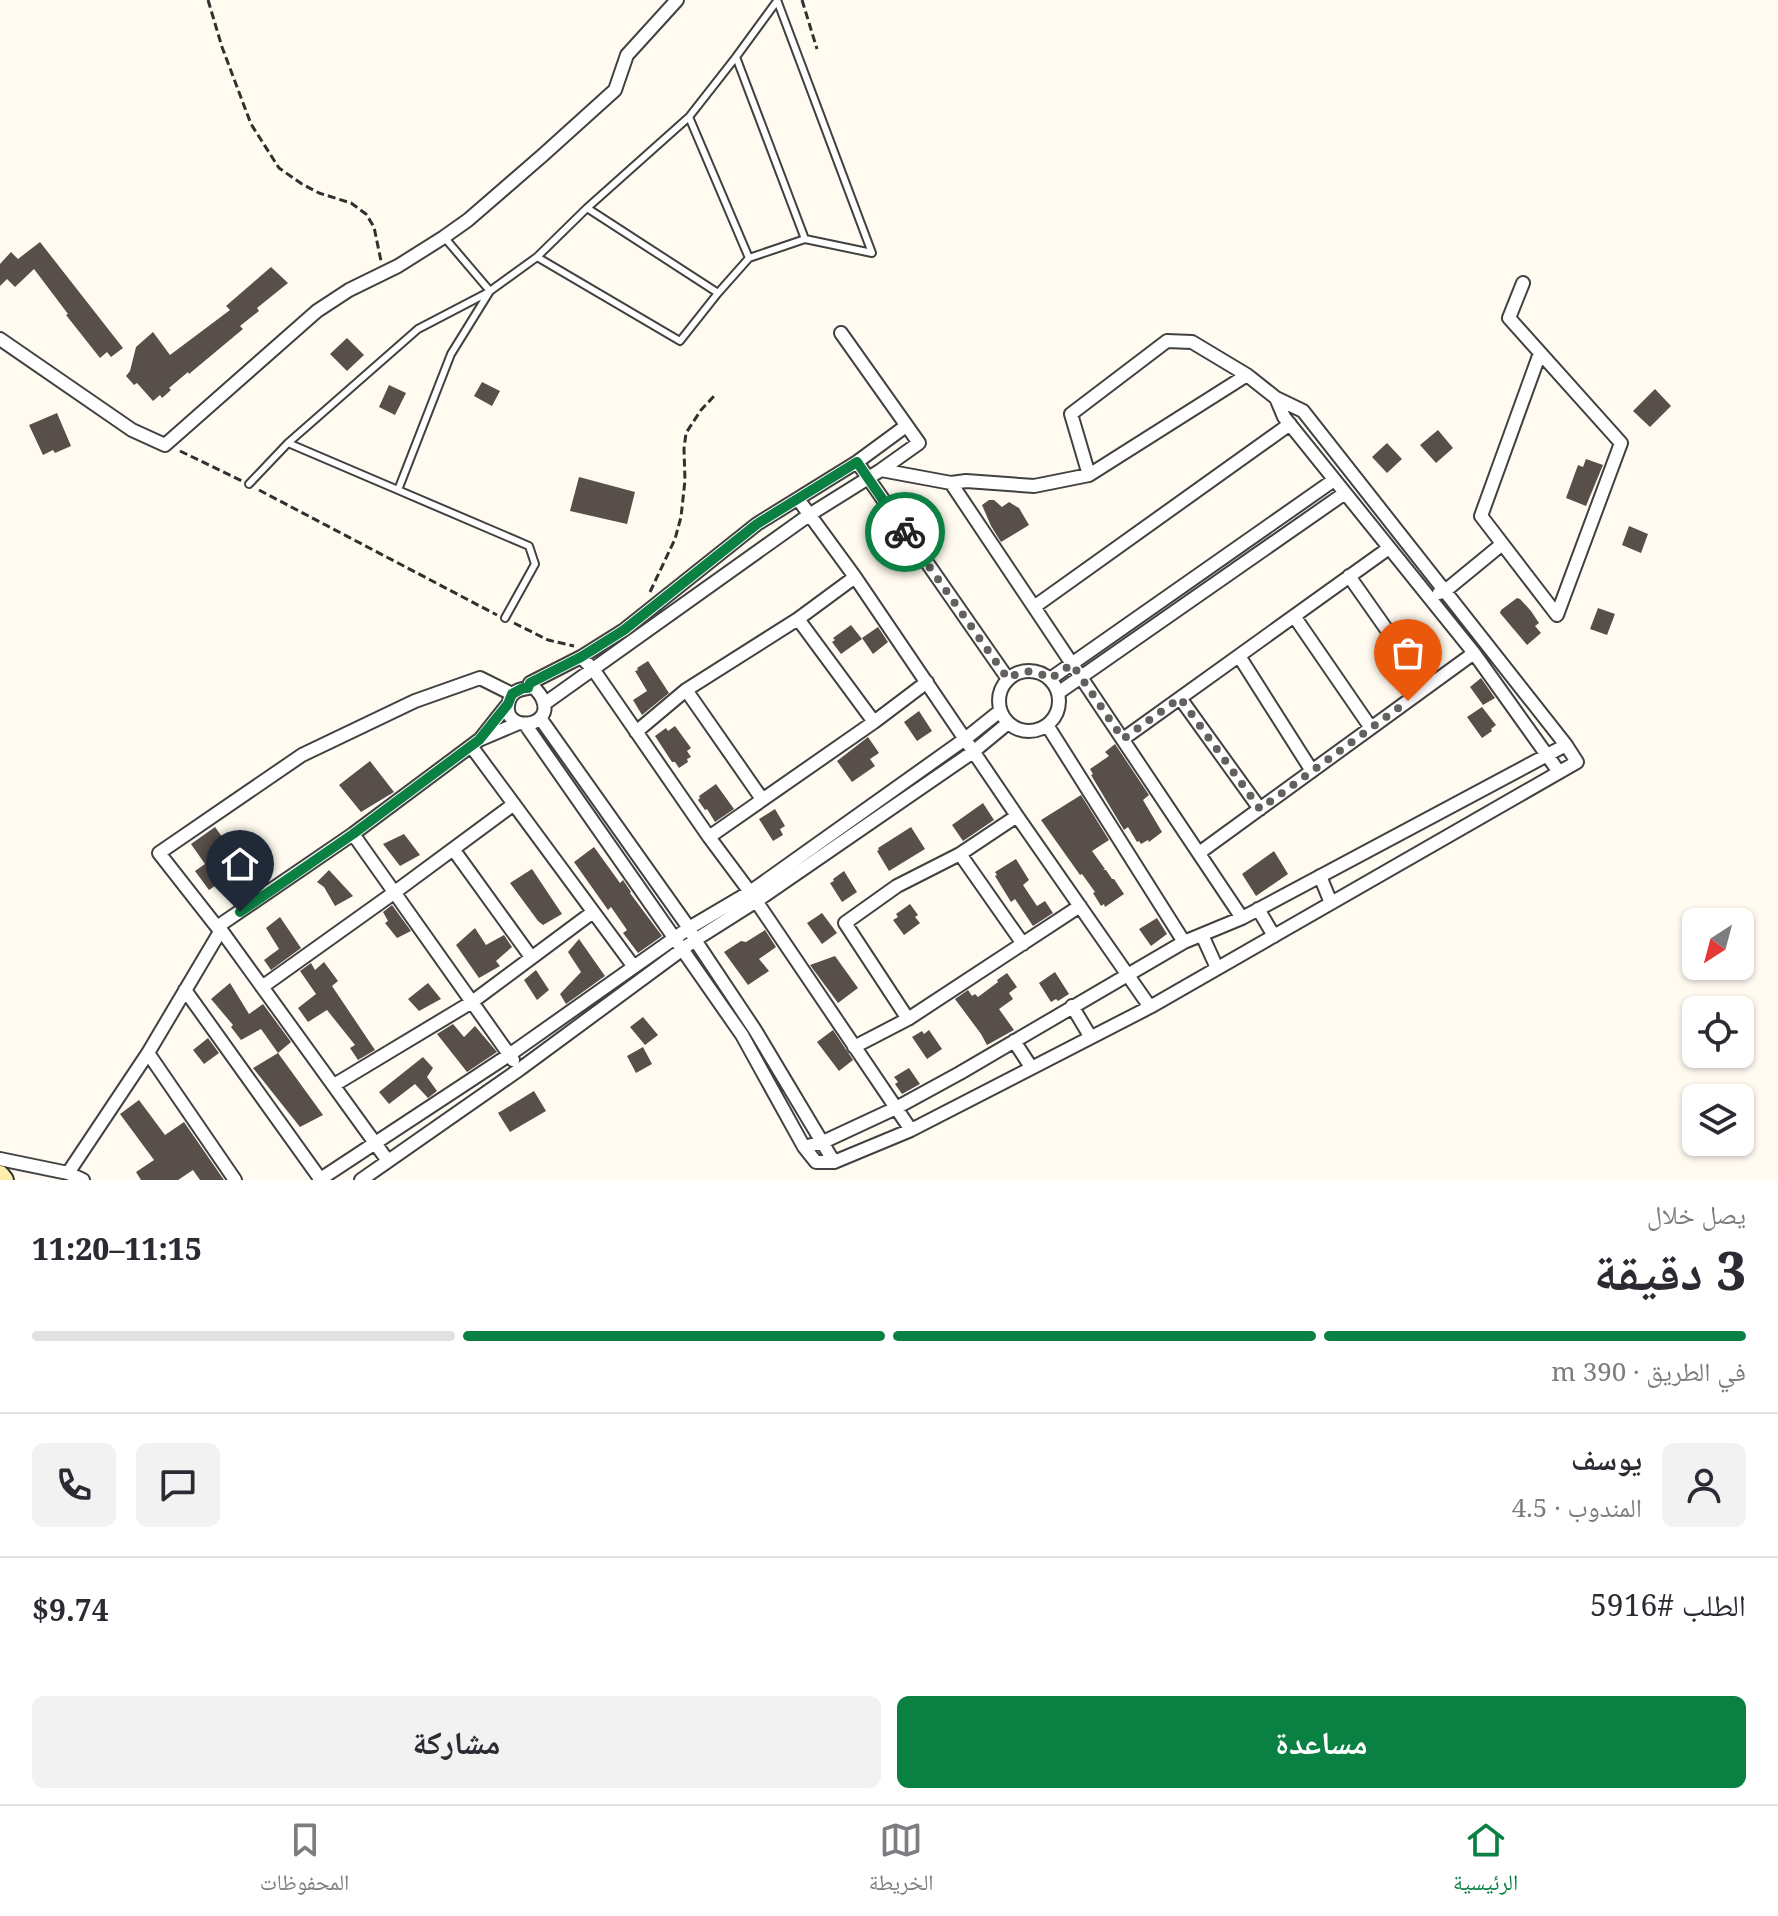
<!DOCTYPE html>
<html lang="ar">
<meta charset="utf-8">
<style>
body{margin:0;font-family:"Noto Serif","Noto Naskh Arabic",serif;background:#f2f2f3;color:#2b2b33;direction:rtl;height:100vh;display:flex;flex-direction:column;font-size:30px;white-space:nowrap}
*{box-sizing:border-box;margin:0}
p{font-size:26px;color:#7c7c81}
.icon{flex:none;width:44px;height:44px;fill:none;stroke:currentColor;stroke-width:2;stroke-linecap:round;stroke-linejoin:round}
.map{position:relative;height:1180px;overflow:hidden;direction:ltr}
.panel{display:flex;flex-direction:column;background:#fff;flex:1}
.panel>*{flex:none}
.needle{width:52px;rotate:216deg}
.controls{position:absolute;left:1682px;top:908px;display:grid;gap:16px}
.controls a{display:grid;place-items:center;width:72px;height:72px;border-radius:12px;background:#fff;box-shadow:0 2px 6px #0004;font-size:40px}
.pin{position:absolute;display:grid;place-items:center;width:68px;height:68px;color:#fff;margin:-82px -34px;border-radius:50% 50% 50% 0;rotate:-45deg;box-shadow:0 0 8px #0007}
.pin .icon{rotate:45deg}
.courier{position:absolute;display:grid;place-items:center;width:80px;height:80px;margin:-40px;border:6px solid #0b8043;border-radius:50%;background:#fff;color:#222;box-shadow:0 2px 10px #0007}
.head em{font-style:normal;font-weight:800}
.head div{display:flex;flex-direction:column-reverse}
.head{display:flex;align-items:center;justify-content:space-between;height:136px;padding:0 32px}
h1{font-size:52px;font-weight:800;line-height:60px}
.bar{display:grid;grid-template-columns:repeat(4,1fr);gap:12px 8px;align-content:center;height:96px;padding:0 32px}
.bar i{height:10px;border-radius:6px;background:#e1e1e2}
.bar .on{background:#0b8043}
.bar p{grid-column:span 4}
.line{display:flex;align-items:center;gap:20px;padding:0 32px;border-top:2px solid #e1e1e2}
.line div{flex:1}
.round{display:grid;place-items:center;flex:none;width:84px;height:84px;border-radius:12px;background:#f2f2f3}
.primary-button{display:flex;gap:16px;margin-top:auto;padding:16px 32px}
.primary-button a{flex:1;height:92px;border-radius:12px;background:#0b8043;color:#fff;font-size:32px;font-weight:800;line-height:92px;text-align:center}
.primary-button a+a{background:#f2f2f3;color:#2b2b33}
.menu{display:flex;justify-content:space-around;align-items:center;height:112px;border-top:2px solid #e1e1e2;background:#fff;font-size:22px;color:#7c7c81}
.menu a{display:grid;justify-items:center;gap:4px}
.menu .on{color:#0b8043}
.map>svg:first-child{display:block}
</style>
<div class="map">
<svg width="1778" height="1180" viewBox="0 0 1778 1180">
<rect width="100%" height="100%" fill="#fffbf0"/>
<path fill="#584e4a" d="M 40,242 L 123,348 L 111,357 L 107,352 L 100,358 L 66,315 L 68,314 L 34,269 L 15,287 L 7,279 L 0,286 L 0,264 L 11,252 L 18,259 Z
M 271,267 L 288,283 L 257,308 L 259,311 L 240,326 L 243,329 L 189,374 L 188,372 L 169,388 L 171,390 L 162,398 L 160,395 L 153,401 L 137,383 L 134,385 L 126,376 L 130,371 L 136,347 L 153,332 L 170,355 L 230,310 L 226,306 Z
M 347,338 L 364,355 L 347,371 L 330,354 Z
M 482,382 L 500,391 L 492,406 L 474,396 Z
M 389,385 L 406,393 L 395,415 L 379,407 Z
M 1655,389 L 1671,406 L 1650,427 L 1633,411 Z
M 57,413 L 71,446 L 55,453 L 53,450 L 43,455 L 29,425 Z
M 1438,430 L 1453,448 L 1436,463 L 1420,445 Z
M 1387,443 L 1402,459 L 1387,473 L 1372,457 Z
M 1586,459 L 1603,465 L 1586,506 L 1566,498 L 1578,465 L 1583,467 Z
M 579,477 L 635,492 L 627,524 L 570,511 Z
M 989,500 L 994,500 L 1002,507 L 1009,502 L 1019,508 L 1029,525 L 1001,542 L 991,526 L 982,505 Z
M 1629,526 L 1648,534 L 1641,553 L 1622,545 Z
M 1517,598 L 1520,599 L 1531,611 L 1539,623 L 1535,626 L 1541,633 L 1527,645 L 1500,613 L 1501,610 Z
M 1598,608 L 1615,614 L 1607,635 L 1590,629 Z
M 851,625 L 862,639 L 841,654 L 832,642 L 835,640 L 833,638 Z
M 878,627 L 888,642 L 873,654 L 862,638 Z
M 648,661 L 669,693 L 642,715 L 633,700 L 647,691 L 635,671 L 638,670 L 637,668 Z
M 1481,678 L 1495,698 L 1483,705 L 1470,687 Z
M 1482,707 L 1496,725 L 1491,729 L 1492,731 L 1482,738 L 1467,717 Z
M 919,711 L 932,731 L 917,741 L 904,722 Z
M 675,726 L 691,748 L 687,751 L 691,757 L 687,759 L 688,762 L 679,768 L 675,762 L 672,762 L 655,736 L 666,728 L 668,731 Z
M 868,737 L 879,753 L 870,759 L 875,766 L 852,782 L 837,761 Z
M 1115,744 L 1149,795 L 1143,800 L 1162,832 L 1149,842 L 1148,840 L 1141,844 L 1139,841 L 1137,842 L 1128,827 L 1124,830 L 1091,775 L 1093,774 L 1090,769 L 1109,756 L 1105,752 Z
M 370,761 L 394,792 L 361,812 L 339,785 Z
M 716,784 L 734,809 L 715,822 L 707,809 L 705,810 L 698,800 L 700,798 L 699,796 Z
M 1081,795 L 1109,840 L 1092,851 L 1105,869 L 1103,870 L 1106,870 L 1112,879 L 1114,879 L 1124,894 L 1105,907 L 1104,904 L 1101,906 L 1093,893 L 1095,892 L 1082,874 L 1080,875 L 1041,820 Z
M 983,803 L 994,820 L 963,841 L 952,825 Z
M 775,809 L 785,826 L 780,829 L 783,835 L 773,841 L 759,819 Z
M 215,827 L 228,845 L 225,848 L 240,869 L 209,890 L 195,871 L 205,864 L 191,844 Z
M 911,827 L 925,849 L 889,871 L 877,851 L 879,850 L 878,848 Z
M 404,834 L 420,855 L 400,866 L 383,844 Z
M 594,847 L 620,883 L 623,880 L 631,892 L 630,893 L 662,936 L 638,953 L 623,933 L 627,930 L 611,907 L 608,910 L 574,862 Z
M 1274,851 L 1288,874 L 1256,896 L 1242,874 Z
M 1016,859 L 1029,880 L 1023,885 L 1037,906 L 1045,901 L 1053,913 L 1033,926 L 1015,899 L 1011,902 L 995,876 L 997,875 L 995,872 Z
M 532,869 L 562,914 L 543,925 L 538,921 L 510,883 Z
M 329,870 L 353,896 L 335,906 L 324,887 L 317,882 Z
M 844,871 L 857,892 L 842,902 L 830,883 L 834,881 L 833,879 Z
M 910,904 L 918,915 L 915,917 L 920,923 L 904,935 L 893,920 L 898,917 L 896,914 Z
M 392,905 L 411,931 L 397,938 L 385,923 L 388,921 L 383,912 Z
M 822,913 L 837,933 L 822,944 L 807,923 Z
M 280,917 L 301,948 L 271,970 L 264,960 L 279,949 L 266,928 Z
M 1157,918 L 1167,934 L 1151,946 L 1139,929 Z
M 475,928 L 486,945 L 504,935 L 512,947 L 496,961 L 500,966 L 479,978 L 456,945 Z
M 765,930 L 776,947 L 759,959 L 769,971 L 748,985 L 724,952 L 741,941 L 746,942 Z
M 579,939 L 605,976 L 566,1004 L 560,994 L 581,972 L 568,952 Z
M 835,956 L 858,988 L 838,1003 L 810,965 Z
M 324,962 L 338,981 L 332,986 L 375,1050 L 358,1060 L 350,1048 L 355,1045 L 327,1010 L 308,1022 L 298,1008 L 316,994 L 300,971 L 311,963 L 315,970 Z
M 536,970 L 549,990 L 537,1000 L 524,980 Z
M 1055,972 L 1069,994 L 1058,1001 L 1056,999 L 1051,1002 L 1039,983 Z
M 1007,973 L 1017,987 L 1009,993 L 1013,999 L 999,1009 L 1014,1030 L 987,1045 L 981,1034 L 955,999 L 968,990 L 972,996 L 975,994 L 978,997 L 998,982 L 997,980 Z
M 230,983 L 249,1014 L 263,1004 L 291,1042 L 278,1053 L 261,1029 L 241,1040 L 231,1027 L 233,1025 L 211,999 Z
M 428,983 L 441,999 L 419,1011 L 408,999 Z
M 643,1017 L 658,1035 L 645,1045 L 630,1027 Z
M 453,1024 L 464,1037 L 475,1026 L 497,1052 L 467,1072 L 437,1034 Z
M 833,1030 L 853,1060 L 839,1071 L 817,1042 Z
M 929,1030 L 942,1049 L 927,1059 L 912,1037 L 922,1031 L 924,1034 Z
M 208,1038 L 219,1053 L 204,1064 L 193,1050 Z
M 643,1047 L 652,1064 L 636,1073 L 627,1056 Z
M 278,1053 L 323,1115 L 300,1127 L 253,1068 Z
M 423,1057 L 433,1068 L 427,1077 L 437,1091 L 428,1098 L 415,1084 L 389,1104 L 379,1092 Z
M 909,1068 L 920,1084 L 902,1094 L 895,1084 L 898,1082 L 894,1077 Z
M 534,1091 L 546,1111 L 510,1132 L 498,1113 Z
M 139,1100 L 165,1135 L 184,1122 L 224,1180 L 200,1180 L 193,1170 L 178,1180 L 141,1180 L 136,1172 L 154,1160 L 120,1114 Z"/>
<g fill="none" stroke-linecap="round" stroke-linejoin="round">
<defs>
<path id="lane" d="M 777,1 L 736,57 L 805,239
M 736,57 L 689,117 L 749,258
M 689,117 L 587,208 L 718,293
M 444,237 L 490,291 L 537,257 L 680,341 L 718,293 L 749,258 L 805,239 L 872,253 L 777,0
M 537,257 L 587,208
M 490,291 L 451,354 L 398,490 L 529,546 L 535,564 L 505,618
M 288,443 L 418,329 L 487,293
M 249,484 L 288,443 L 398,490"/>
<path id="street" d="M 1523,283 L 1509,318 L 1621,443 L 1557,615 L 1481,516 L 1540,353
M 0,339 L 132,430 L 165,445 L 317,311 L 349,290 L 398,266 L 444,237 L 468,220 L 543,155 L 615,90 L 627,55 L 677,0
M 1276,398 L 1284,417 L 1474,653 L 1559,772
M 857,462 L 1008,679
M 881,470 L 951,483 L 966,481 L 1034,486 L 1089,475 L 1247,375
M 951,483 L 1242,918
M 798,499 L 855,577 L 1017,816 L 1150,1007
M 1349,576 L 1427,687
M 1439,593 L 1445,591 L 1501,545
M 1034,607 L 1290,424
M 1294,616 L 1371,728
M 798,619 L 874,722
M 1239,656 L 1312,771
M 581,657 L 593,669 L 709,837 L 750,892 L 911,1130
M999 701a30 30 0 1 1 60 0a30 30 0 1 1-60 0Z
M 1050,679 L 1334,480
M 530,683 L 581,657 L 624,630 L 757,524 L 857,462 L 906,426
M 530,683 C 534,688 539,692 542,698 C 557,729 499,734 509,701 C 511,692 519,689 528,688 Z
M 686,690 L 762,799
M 1058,693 L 1345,493
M 1180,698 L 1260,809
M 544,704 L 809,515 L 881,470 L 919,443 L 841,333
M 540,718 L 689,928 L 695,940 L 755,1030 L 834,1162
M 525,724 L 742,1035 L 804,1147 L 816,1162 L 834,1162 L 911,1130 L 1150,1007 L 1577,762 L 1566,745 L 1303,411 L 1276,398 L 1247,375 L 1192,342 L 1167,341 L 1071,414 L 1089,475
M 1047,725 L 1184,942
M 636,732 L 686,690 L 798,619 L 855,577
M 481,738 L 508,704
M 1123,739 L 1389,548
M 471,746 L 634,967
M 353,834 L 513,1060
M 709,837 L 874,722 L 927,682
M 453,849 L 531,957
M 1199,853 L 1474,653
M 960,854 L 1023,944
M 1320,876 L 1331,903
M 1258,909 L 1274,936
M 217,927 L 159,853 L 302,755 L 415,701 L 480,678 L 512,694
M 221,930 L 388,1161
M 1202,935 L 1217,968
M 262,987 L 395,892 L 514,804
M 185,990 L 321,1180
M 1072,1006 L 1090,1036
M 908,1019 L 845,923 L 897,886 L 960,854 L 1017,816
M 1014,1041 L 1031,1067
M 854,1047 L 908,1019 L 1080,906
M 148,1053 L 235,1180
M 334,1085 L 472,1002 L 593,912
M 804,1147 L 823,1142 L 896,1108 L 960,1073 L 1184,942 L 1242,918 L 1566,745
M 0,1159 L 68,1173 L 83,1180
M 68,1173 L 148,1053 L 221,930 L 217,927 L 353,834 L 479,740 L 519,723
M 319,1180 L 509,1055 L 689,928 L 750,892 L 965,739 L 1000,711
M 361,1180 L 520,1069 L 695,940 L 755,902 L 973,752 L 1008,723"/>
<path id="secondary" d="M 0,1175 L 4,1180"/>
</defs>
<use href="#lane" stroke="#414141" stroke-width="10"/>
<use href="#street" stroke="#414141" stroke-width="16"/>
<use href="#secondary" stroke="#303030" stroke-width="22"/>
<path stroke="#303030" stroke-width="3" stroke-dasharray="8 4" stroke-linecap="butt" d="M 208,0 L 222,47 L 251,124 L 279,168 L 302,184 L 319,193 L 351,203 L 366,214 L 374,227 L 381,261
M 802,0 L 817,49
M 180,451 L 242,481
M 259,490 L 497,615
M 650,592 L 675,539 L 681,517 L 685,480 L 684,449 L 686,433 L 701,410 L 716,394
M 514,623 L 548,640 L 574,646"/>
<use href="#lane" stroke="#fff" stroke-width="6"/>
<use href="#street" stroke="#fff" stroke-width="12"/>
<use href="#secondary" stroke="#ffeeab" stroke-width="18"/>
</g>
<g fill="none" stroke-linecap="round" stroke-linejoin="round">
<path stroke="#62615d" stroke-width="8" stroke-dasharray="0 14.4" d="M 905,532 L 1008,679 C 1023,669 1035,669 1050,679 L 1072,664 L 1123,739 L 1180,698 L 1260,809 L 1408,701"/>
<path stroke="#0b8043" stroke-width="10" d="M 240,912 L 353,834 L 479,740 L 508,704 L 512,694 L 523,688 L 528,688 L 530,683 L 581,657 L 624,630 L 757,524 L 857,462 L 905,532"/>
</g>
</svg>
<div class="controls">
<a><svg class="needle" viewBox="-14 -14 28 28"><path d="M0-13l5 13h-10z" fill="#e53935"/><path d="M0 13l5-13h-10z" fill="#7c7c81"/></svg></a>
<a><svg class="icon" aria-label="locate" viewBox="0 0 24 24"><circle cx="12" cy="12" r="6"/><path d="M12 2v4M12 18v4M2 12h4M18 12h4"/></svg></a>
<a><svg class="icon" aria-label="layers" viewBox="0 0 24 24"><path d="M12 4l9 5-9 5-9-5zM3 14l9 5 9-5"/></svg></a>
</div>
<div class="pin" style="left:1408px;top:701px;background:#ea580c"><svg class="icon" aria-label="bag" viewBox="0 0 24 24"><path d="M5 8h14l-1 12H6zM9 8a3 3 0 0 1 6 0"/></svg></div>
<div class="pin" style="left:240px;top:912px;background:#1f2937"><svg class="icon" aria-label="home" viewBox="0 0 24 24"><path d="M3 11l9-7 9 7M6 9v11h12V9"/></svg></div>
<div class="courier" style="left:905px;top:532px"><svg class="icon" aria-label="bike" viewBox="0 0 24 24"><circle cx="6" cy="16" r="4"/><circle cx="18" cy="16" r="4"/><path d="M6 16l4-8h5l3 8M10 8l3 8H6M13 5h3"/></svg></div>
</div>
<section class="panel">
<div class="head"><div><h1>3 دقيقة</h1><p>يصل خلال</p></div><em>11:15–11:20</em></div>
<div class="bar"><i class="on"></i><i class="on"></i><i class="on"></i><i></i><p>في الطريق · 390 m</p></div>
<div class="line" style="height:144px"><a class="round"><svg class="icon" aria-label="person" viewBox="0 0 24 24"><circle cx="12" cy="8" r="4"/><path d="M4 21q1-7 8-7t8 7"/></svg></a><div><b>يوسف</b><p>المندوب · 4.5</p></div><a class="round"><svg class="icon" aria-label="chat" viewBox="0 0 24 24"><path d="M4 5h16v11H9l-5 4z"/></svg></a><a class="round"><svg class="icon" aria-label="phone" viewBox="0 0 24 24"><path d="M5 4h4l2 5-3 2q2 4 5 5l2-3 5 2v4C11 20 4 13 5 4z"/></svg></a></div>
<div class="line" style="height:104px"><div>الطلب #5916</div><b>$9.74</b></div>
<div class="primary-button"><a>مساعدة</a><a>مشاركة</a></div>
</section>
<nav class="menu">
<a class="on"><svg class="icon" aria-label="home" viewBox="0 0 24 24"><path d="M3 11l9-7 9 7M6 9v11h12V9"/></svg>الرئيسية</a>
<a><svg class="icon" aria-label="map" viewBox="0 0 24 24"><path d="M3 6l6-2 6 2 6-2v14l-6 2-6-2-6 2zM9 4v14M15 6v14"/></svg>الخريطة</a>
<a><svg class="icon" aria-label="saved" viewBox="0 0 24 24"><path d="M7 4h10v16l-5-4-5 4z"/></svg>المحفوظات</a>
</nav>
